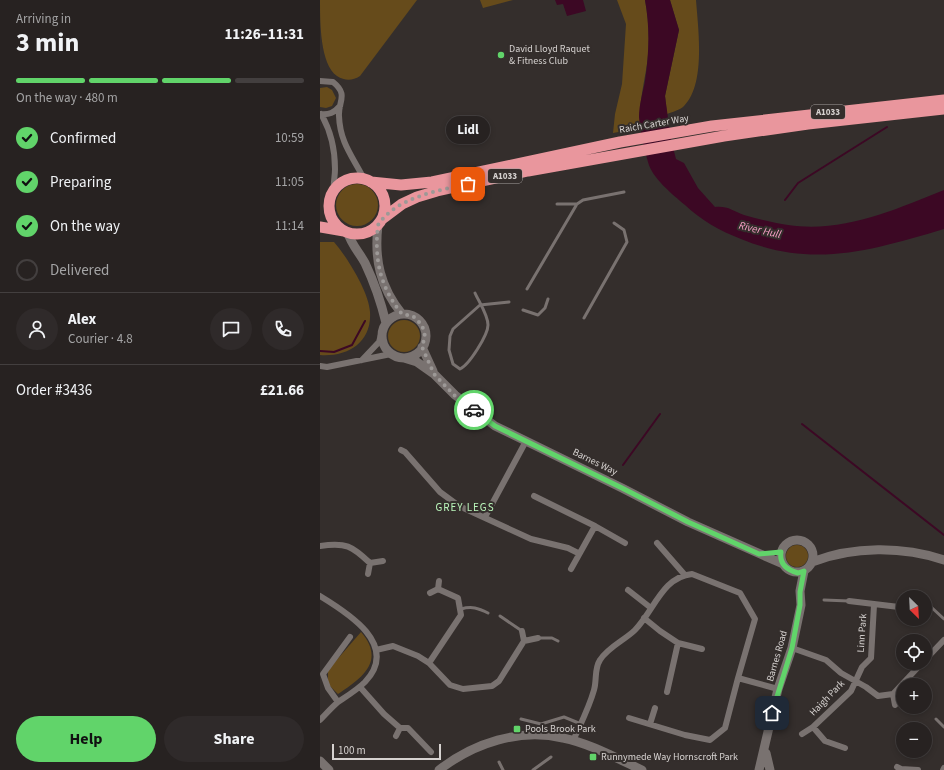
<!DOCTYPE html>
<meta charset="utf-8">
<style>
body{margin:0;font-family:"Source Sans 3",sans-serif;background:#2f2a2a;color:#f1f3f6;height:100vh;display:flex;flex-direction:column;font-size:15px;white-space:nowrap}
*{box-sizing:border-box;margin:0}
p{font-size:13px;color:#a4a4a5}
.icon{flex:none;width:22px;height:22px;fill:none;stroke:currentColor;stroke-width:2;stroke-linecap:round;stroke-linejoin:round}
.map{position:relative;flex:1;overflow:hidden}
.sheet{display:flex;flex-direction:column;background:#272221;width:320px}
.sheet>*{flex:none}
.needle{width:26px;rotate:156deg}
.controls{position:absolute;left:576px;top:590px;display:grid;gap:8px}
.controls a{display:grid;place-items:center;width:36px;height:36px;border-radius:50%;background:#272221;box-shadow:0 2px 6px #0003,0 0 0 1px #433f3f;font-size:20px}
.scale{position:absolute;left:12px;bottom:10px;width:109px;box-sizing:border-box;padding-left:4px;border:2px solid #d6d2d0;border-top:0;font-size:11px;line-height:14px;white-space:nowrap;color:#d6d2d0;-webkit-text-stroke:3px #342e2c;paint-order:stroke}
.pin{position:absolute;display:grid;place-items:center;width:34px;height:34px;color:#fff;margin:-17px;border-radius:8px;box-shadow:0 2px 6px #0006}
.courier{position:absolute;display:grid;place-items:center;width:40px;height:40px;margin:-20px;border:3px solid #61d46a;border-radius:50%;background:#fff;color:#222;box-shadow:0 1px 5px #0007}
.bubble{position:absolute;height:28px;border-radius:14px;background:#272221;box-shadow:0 2px 6px #0003,0 0 0 1px #433f3f;font-size:13px;font-weight:700;line-height:28px;text-align:center}
.overview em{font-style:normal;font-weight:700}
.overview div{display:flex;flex-direction:column-reverse}
.overview{display:flex;align-items:center;justify-content:space-between;height:68px;padding:0 16px}
h1{font-size:26px;font-weight:700;line-height:30px}
.bar{display:grid;grid-template-columns:repeat(4,1fr);gap:6px 4px;align-content:center;height:48px;padding:0 16px}
.bar i{height:5px;border-radius:3px;background:#433f3f}
.bar .active{background:#61d46a}
.bar p{grid-column:span 4}
.line{display:flex;align-items:center;gap:10px;padding:0 16px;border-top:1px solid #433f3f}
.line div{flex:1}
.round{display:grid;place-items:center;flex:none;width:42px;height:42px;border-radius:21px;background:#2f2a2a}
ol{padding:0 16px;list-style:none}
li{display:flex;align-items:center;gap:12px;height:44px}
li p{margin-inline-start:auto}
li .icon{padding:4px;border-radius:50%;background:#61d46a;color:#111;stroke-width:4}
li:last-child{color:#a4a4a5}
li i{width:22px;height:22px;border:2px solid #433f3f;border-radius:50%}
.action{display:flex;gap:8px;margin-top:auto;padding:8px 16px}
.action a{flex:1;height:46px;border-radius:24px;background:#61d46a;color:#111;font-size:16px;font-weight:700;line-height:46px;text-align:center}
.action a+a{background:#2f2a2a;color:#f1f3f6}
main{display:flex;flex:1;min-height:0}
.map>svg:first-child{display:block}
</style>
<main>
<section class="sheet">
<div class="overview"><div><h1>3 min</h1><p>Arriving in</p></div><em>11:26–11:31</em></div>
<div class="bar"><i class="active"></i><i class="active"></i><i class="active"></i><i></i><p>On the way · 480 m</p></div>
<ol>
<li><svg class="icon" aria-label="check" viewBox="0 0 24 24"><path d="M5 12l5 5 9-10"/></svg>Confirmed<p>10:59</p></li>
<li><svg class="icon" aria-label="check" viewBox="0 0 24 24"><path d="M5 12l5 5 9-10"/></svg>Preparing<p>11:05</p></li>
<li><svg class="icon" aria-label="check" viewBox="0 0 24 24"><path d="M5 12l5 5 9-10"/></svg>On the way<p>11:14</p></li>
<li><i></i>Delivered</li>
</ol>
<div class="line" style="height:72px"><a class="round"><svg class="icon" aria-label="person" viewBox="0 0 24 24"><circle cx="12" cy="8" r="4"/><path d="M4 21q1-7 8-7t8 7"/></svg></a><div><b>Alex</b><p>Courier · 4.8</p></div><a class="round"><svg class="icon" aria-label="chat" viewBox="0 0 24 24"><path d="M4 5h16v11H9l-5 4z"/></svg></a><a class="round"><svg class="icon" aria-label="phone" viewBox="0 0 24 24"><path d="M5 4h4l2 5-3 2q2 4 5 5l2-3 5 2v4C11 20 4 13 5 4z"/></svg></a></div>
<div class="line" style="height:52px"><div>Order #3436</div><b>£21.66</b></div>
<div class="action"><a>Help</a><a>Share</a></div>
</section>
<div class="map">
<svg width="624" height="770" viewBox="0 0 624 770">
<rect width="100%" height="100%" fill="#342e2c"/>
<path fill="#664b1b" d="M 0,0 L 97,0 L 40,76 C 32,81 25,81 17,76 C 0,64 0,22 0,0 Z
M 160,0 L 193,0 L 163,8 Z
M 297,0 L 325,0 C 328,17 330,37 328,55 C 326,79 317,105 321,128 L 293,133 L 295,114 L 302,84 L 306,24 Z
M 350,0 L 376,0 C 378,28 386,84 364,106 C 360,110 352,112 347,114 L 345,96 L 359,30 Z
M 7,87 L 12,90 L 16,98 L 12,106 L 6,108 L 0,107 L 0,88 Z
M16 205a21 21 0 1 1 42 0a21 21 0 1 1-42 0Z
M 0,242 L 14,242 C 27,257 49,292 50,312 C 52,343 27,357 0,355 Z
M68 336a16 16 0 1 1 32 0a16 16 0 1 1-32 0Z
M466 556a11 11 0 1 1 22 0a11 11 0 1 1-22 0Z
M 41,632 C 66,661 42,678 18,694 L 8,684 L 8,670 Z"/>
<path fill="#3c0824" d="M 235,0 L 263,0 L 266,11 L 247,16 L 243,4 L 237,5 Z
M 325,0 L 350,0 L 359,30 L 345,96 L 351,140 L 356,159 L 364,163 L 378,188 L 395,207 C 409,206 412,211 424,215 C 438,219 454,223 468,225 C 524,233 574,210 624,190 L 624,229 C 553,250 493,269 421,239 C 400,231 381,220 365,205 C 352,194 332,178 328,162 C 324,148 320,131 319,117 C 319,105 323,92 325,81 C 329,54 330,27 325,0 Z"/>
<g fill="none" stroke-linecap="round" stroke-linejoin="round">
<path stroke="#3c0824" stroke-width="2" d="M 465,200 L 478,183 L 567,127
M 0,351 L 14,352 L 32,345 L 45,321
M 482,424 L 624,535
M 303,465 L 340,414"/>
<path stroke="#797270" stroke-width="3" d="M 237,204 L 257,204
M 207,289 L 257,204 L 263,200 L 304,192
M 155,293 C 159,302 168,315 168,325 C 168,335 149,365 140,369 L 133,364 L 129,350 L 130,336 L 133,329 L 160,305 L 189,302
M 203,310 L 218,315 L 225,308 L 228,299
M 264,318 L 307,242 L 304,230 L 294,223
M 504,600 L 529,601
M 605,605 L 610,606 L 624,619
M 141,609 C 152,606 158,608 168,613
M 180,616 L 202,631
M 218,638 L 232,638 L 238,641
M 201,719 L 221,724 L 244,717 L 261,724
M 616,719 L 624,727
M 179,762 L 183,770
M 213,770 L 231,757"/>
<path stroke="#797270" stroke-width="6" d="M 0,81 L 13,82 C 29,95 18,101 19,116 C 20,143 33,157 44,179
M 0,114 C 9,115 14,113 20,106
M 1,114 C 11,131 15,151 15,169 C 15,177 13,183 14,191
M 42,360 L 59,342 L 62,331
M 0,366 L 7,367 L 71,354
M 81,450 L 85,452 L 120,492 L 139,506 L 211,539 L 248,548 L 258,553
M 214,496 L 275,526 L 251,569
M 165,517 L 206,441
M 275,526 L 305,543
M 337,543 L 364,574
M 0,546 C 26,542 32,546 50,563
M 48,574 L 50,563 L 63,561
M 308,590 L 331,608
M 110,593 L 118,589 L 119,581
M 0,596 C 28,613 80,645 45,682 C 37,690 27,696 18,702 C 11,708 6,714 0,720
M 529,601 L 579,607
M 324,618 L 340,631 L 358,643 L 347,692
M 202,631 L 204,641 L 218,638
M 358,643 L 382,649
M 472,648 L 506,660 L 521,673 L 546,687 L 558,696 L 573,694 L 602,663
M 56,650 L 73,646 L 98,656 L 109,663 L 130,685 L 143,689 L 172,686 L 179,681 L 204,641
M 605,660 L 624,640
M 109,663 L 141,615 L 138,598 L 118,589
M 40,687 L 64,714 L 80,728
M 573,694 L 575,705
M 18,702 L 8,688 L 3,674 L 30,637
M 309,718 L 365,735 L 390,740 L 405,728 L 418,678
M 330,724 L 335,708
M 493,727 L 531,691 L 542,667 L 551,658 L 554,605
M 482,734 L 493,727 L 505,741 L 525,748
M 76,736 L 80,728 L 88,728 L 111,752
M 253,741 C 260,725 269,708 274,690 C 277,680 274,669 280,660 C 288,647 305,640 315,630 C 334,611 342,577 372,574 L 420,593 L 435,619 L 418,678 L 458,689
M 577,767 L 581,769 L 598,770
M 623,770 L 624,768"/>
<path stroke="#797270" stroke-width="9" d="M 58,225 C 54,259 60,287 82,314
M 28,233 C 31,244 39,252 45,263 C 54,282 61,302 66,323
M62 336a22 22 0 1 1 44 0a22 22 0 1 1-44 0Z
M 102,347 L 113,371
M 84,358 L 97,362 L 114,374 L 135,395 L 175,426 L 302,488 L 368,522 L 463,564
M461 556a16 16 0 1 1 32 0a16 16 0 1 1-32 0Z
M 492,562 C 533,546 583,546 624,560
M 446,753 L 450,770
M 0,761 L 9,770
M 119,770 C 154,743 199,728 243,738 C 269,743 298,759 322,770
M 439,770 L 458,689 L 472,648 L 481,605 L 480,591 L 484,571"/>
<path stroke="#e9969d" stroke-width="11" d="M9 206a28 28 0 1 1 56 0a28 28 0 1 1-56 0Z
M 51,182 L 81,185 L 112,182 L 300,142 L 392,126 L 624,100
M 62,219 L 82,204 L 97,197 L 117,191 L 208,171 L 404,136 L 488,124 L 624,109
M 0,227 L 24,231"/>
</g>
<g fill="none" stroke-linecap="round" stroke-linejoin="round">
<path stroke="#9d9997" stroke-width="4" stroke-dasharray="0 7.2" d="M 148,184 C 117,191 77,197 58,225 C 54,259 60,287 82,314 L 93,316 L 102,325 L 105,336 L 102,347 L 114,374 L 134,395 L 154,410"/>
<path stroke="#61d46a" stroke-width="5" d="M 154,410 L 175,426 L 302,488 L 368,522 L 439,554 L 461,552 C 459,564 467,570 478,573 L 484,571 L 480,592 L 480,605 L 472,648 L 452,713"/>
</g>
<g fill="#61d46a" stroke="#342e2c" stroke-width="1.5">
<circle cx="181" cy="55" r="4"/>
<rect x="193" y="725" width="8" height="8" rx="2"/>
<rect x="269" y="753" width="8" height="8" rx="2"/>
</g>
<g text-anchor="middle" dominant-baseline="central" stroke-width="4" stroke-linejoin="round" paint-order="stroke">
<g fill="#342e2c" stroke="#a5a19f" stroke-width="1">
<rect x="491" y="105" width="34" height="14" rx="3"/>
<rect x="168" y="169" width="34" height="14" rx="3"/>
</g>
<g font-size="9" font-weight="bold" fill="#d6d2d0">
<text x="508" y="112">A1033</text>
<text x="185" y="176">A1033</text>
</g>
<g font-size="10" fill="#d6d2d0" stroke="#342e2c" text-anchor="start">
<text x="189" y="49">David Lloyd Raquet<tspan x="189" dy="12">&amp; Fitness Club</tspan></text>
<text x="205" y="729">Pools Brook Park</text>
<text x="281" y="757">Runnymede Way Hornscroft Park</text>
</g>
<g font-size="10" fill="#d6d2d0" stroke="#342e2c">
<text transform="translate(334 124) rotate(-10)">Raich Carter Way</text>
<text transform="translate(275 462) rotate(26)">Barnes Way</text>
<text transform="translate(542 633) rotate(-86)">Linn Park</text>
<text transform="translate(457 656) rotate(-74)">Barnes Road</text>
<text transform="translate(507 698) rotate(-46)">Haigh Park</text>
</g>
<g font-size="11" font-style="italic" fill="#faa1c8" stroke="#342e2c">
<text transform="translate(440 230) rotate(13)">River Hull</text>
</g>
<g font-size="11" letter-spacing="1" fill="#baf6bb" stroke="#342e2c">
<text x="145" y="507">GREY LEGS</text>
</g>
</g>
</svg>
<div class="controls">
<a><svg class="needle" viewBox="-14 -14 28 28"><path d="M0-13l5 13h-10z" fill="#e53935"/><path d="M0 13l5-13h-10z" fill="#a4a4a5"/></svg></a>
<a><svg class="icon" aria-label="locate" viewBox="0 0 24 24"><circle cx="12" cy="12" r="6"/><path d="M12 2v4M12 18v4M2 12h4M18 12h4"/></svg></a>
<a>+</a>
<a>−</a>
</div>
<div class="scale">100 m</div>
<div class="pin" style="left:148px;top:184px;background:#ea580c"><svg class="icon" aria-label="bag" viewBox="0 0 24 24"><path d="M5 8h14l-1 12H6zM9 8a3 3 0 0 1 6 0"/></svg></div>
<div class="pin" style="left:452px;top:713px;background:#1f2937"><svg class="icon" aria-label="home" viewBox="0 0 24 24"><path d="M3 11l9-7 9 7M6 9v11h12V9"/></svg></div>
<div class="courier" style="left:154px;top:410px"><svg class="icon" aria-label="car" viewBox="0 0 24 24"><path d="M5 17H2v-5l4-1 3-4h7l3 4 3 1v5h-3M9 17h6M6 11h13"/><circle cx="7" cy="17" r="2"/><circle cx="17" cy="17" r="2"/></svg></div>
<div class="bubble" style="left:126px;top:116px;width:44px">Lidl</div>
</div>
</main>
